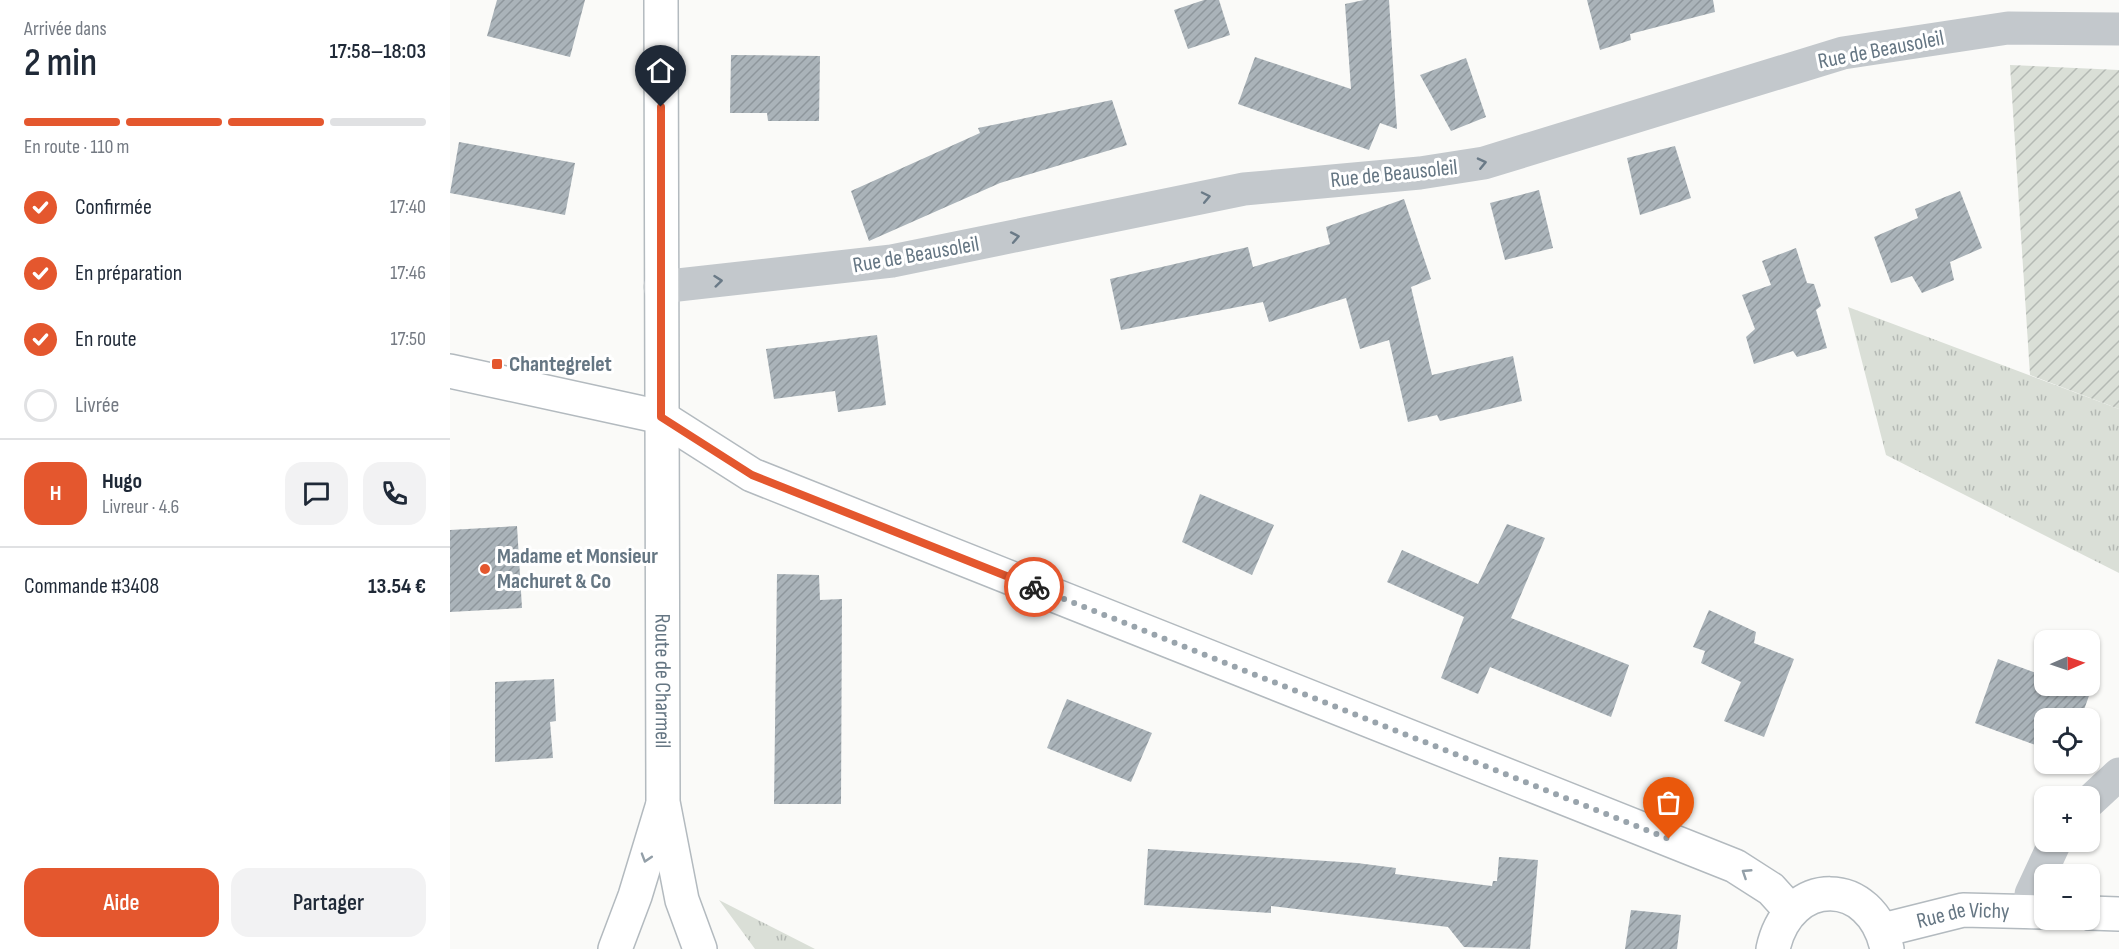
<!DOCTYPE html>
<html lang="fr">
<meta charset="utf-8">
<style>
body{margin:0;font-family:"Sofia Sans Condensed",sans-serif;background:#f2f2f3;color:#1f2937;height:100vh;display:flex;flex-direction:column;font-size:22px;white-space:nowrap}
*{box-sizing:border-box;margin:0}
p{font-size:20px;color:#747a83}
.icon{flex:none;width:33px;height:33px;fill:none;stroke:currentColor;stroke-width:2;stroke-linecap:round;stroke-linejoin:round}
.map{position:relative;flex:1;overflow:hidden}
.drawer{display:flex;flex-direction:column;background:#fff;width:450px}
.drawer>*{flex:none}
.needle{width:39px;rotate:88deg}
.buttons{position:absolute;left:1584px;top:630px;display:grid;gap:12px}
.buttons a{display:grid;place-items:center;width:66px;height:66px;border-radius:12px;background:#fff;box-shadow:0 2px 4px #0004;font-size:30px}
.pin{position:absolute;display:grid;place-items:center;width:51px;height:51px;color:#fff;margin:-62px -26px;border-radius:50% 50% 50% 0;rotate:-45deg;box-shadow:0 0 6px #0007}
.pin .icon{rotate:45deg}
.courier{position:absolute;display:grid;place-items:center;width:60px;height:60px;margin:-30px;border:4px solid #e4572e;border-radius:50%;background:#fff;color:#222;box-shadow:0 2px 8px #0007}
.headline em{font-style:normal;font-weight:600}
.headline div{display:flex;flex-direction:column-reverse}
.headline{display:flex;align-items:center;justify-content:space-between;height:102px;padding:0 24px}
h1{font-size:39px;font-weight:600;line-height:45px}
.bar{display:grid;grid-template-columns:repeat(4,1fr);gap:9px 6px;align-content:center;height:72px;padding:0 24px}
.bar i{height:8px;border-radius:4px;background:#e0e1e3}
.bar .current{background:#e4572e}
.bar p{grid-column:span 4}
.line{display:flex;align-items:center;gap:15px;padding:0 24px;border-top:2px solid #e0e1e3}
.line div{flex:1}
.round{display:grid;place-items:center;flex:none;width:63px;height:63px;border-radius:18px;background:#f2f2f3}
ol{padding:0 24px;list-style:none}
li{display:flex;align-items:center;gap:18px;height:66px}
li p{margin-inline-start:auto}
li .icon{padding:6px;border-radius:50%;background:#e4572e;color:#fff;stroke-width:4}
li:last-child{color:#747a83}
li i{width:33px;height:33px;border:3px solid #e0e1e3;border-radius:50%}
.primary-button{display:flex;gap:12px;margin-top:auto;padding:12px 24px}
.primary-button a{flex:1;height:69px;border-radius:18px;background:#e4572e;color:#fff;font-size:24px;font-weight:600;line-height:69px;text-align:center}
.primary-button a+a{background:#f2f2f3;color:#1f2937}
main{display:flex;flex:1;min-height:0}
.map>svg:first-child{display:block}
</style>
<main>
<section class="drawer">
<div class="headline"><div><h1>2 min</h1><p>Arrivée dans</p></div><em>17:58–18:03</em></div>
<div class="bar"><i class="current"></i><i class="current"></i><i class="current"></i><i></i><p>En route · 110 m</p></div>
<ol>
<li><svg class="icon" aria-label="check" viewBox="0 0 24 24"><path d="M5 12l5 5 9-10"/></svg>Confirmée<p>17:40</p></li>
<li><svg class="icon" aria-label="check" viewBox="0 0 24 24"><path d="M5 12l5 5 9-10"/></svg>En préparation<p>17:46</p></li>
<li><svg class="icon" aria-label="check" viewBox="0 0 24 24"><path d="M5 12l5 5 9-10"/></svg>En route<p>17:50</p></li>
<li><i></i>Livrée</li>
</ol>
<div class="line" style="height:108px"><b class="round" style="background:#e4572e;color:#fff">H</b><div><b>Hugo</b><p>Livreur · 4.6</p></div><a class="round"><svg class="icon" aria-label="chat" viewBox="0 0 24 24"><path d="M4 5h16v11H9l-5 4z"/></svg></a><a class="round"><svg class="icon" aria-label="phone" viewBox="0 0 24 24"><path d="M5 4h4l2 5-3 2q2 4 5 5l2-3 5 2v4C11 20 4 13 5 4z"/></svg></a></div>
<div class="line" style="height:78px"><div>Commande #3408</div><b>13.54 €</b></div>
<div class="primary-button"><a>Aide</a><a>Partager</a></div>
</section>
<div class="map">
<svg width="1669" height="949" viewBox="0 0 1669 949">
<defs>
<pattern id="grass-tufts" width="24" height="20" patternUnits="userSpaceOnUse" patternTransform="scale(1.5)"><rect width="24" height="20" fill="#dadfd7"/><path d="M3 7l-1-3M5 7V3M7 7l1-3M15 17l-1-3M17 17v-4M19 17l1-3" fill="none" stroke="#b4b9b4"/></pattern>
<pattern id="garden-furrows" width="10" height="10" patternUnits="userSpaceOnUse" patternTransform="scale(1.5)"><rect width="10" height="10" fill="#dadfd7"/><path d="M-1 1l2-2M0 10L10 0M9 11l2-2" fill="none" stroke="#b4b9b4"/></pattern>
<pattern id="building-hatch" width="6" height="6" patternUnits="userSpaceOnUse" patternTransform="scale(1.5)"><rect width="6" height="6" fill="#aab3b9"/><path d="M-1 1l2-2M0 6l6-6M5 7l2-2" fill="none" stroke="#8e969c"/></pattern>
</defs>
<rect width="100%" height="100%" fill="#fafaf8"/>
<path fill="url(#grass-tufts)" d="M 1398,307 L 1669,409 L 1669,573 L 1436,455 Z
M 269,900 L 365,949 L 305,949 Z"/>
<path fill="url(#garden-furrows)" d="M 1560,65 L 1669,70 L 1669,409 L 1580,375 Z"/>
<path fill="url(#building-hatch)" d="M 47,0 L 135,0 L 120,57 L 37,36 Z
M 754,0 L 769,0 L 780,35 L 738,49 L 724,10 Z
M 914,0 L 939,0 L 947,129 L 930,123 L 919,150 L 788,104 L 805,57 L 901,89 L 895,4 Z
M 1137,0 L 1263,0 L 1265,12 L 1180,34 L 1181,40 L 1150,50 Z
M 281,55 L 370,56 L 369,121 L 318,121 L 317,113 L 280,113 Z
M 1016,58 L 1036,117 L 1001,131 L 970,75 Z
M 662,100 L 677,145 L 550,183 L 419,241 L 401,191 L 530,133 L 528,128 Z
M 9,142 L 125,163 L 115,215 L 0,193 Z
M 1225,146 L 1241,198 L 1190,215 L 1177,158 Z
M 1089,190 L 1103,248 L 1055,260 L 1040,203 Z
M 1510,191 L 1532,248 L 1500,262 L 1504,280 L 1472,293 L 1462,276 L 1441,283 L 1424,237 L 1468,218 L 1465,209 Z
M 954,199 L 981,279 L 961,287 L 982,375 L 1063,356 L 1072,401 L 990,421 L 987,415 L 958,422 L 939,340 L 910,349 L 896,298 L 819,322 L 813,302 L 671,330 L 660,279 L 798,247 L 803,267 L 880,244 L 876,227 Z
M 1346,248 L 1357,283 L 1364,284 L 1371,306 L 1366,310 L 1377,348 L 1347,357 L 1343,351 L 1304,364 L 1296,337 L 1305,329 L 1292,295 L 1321,285 L 1312,261 Z
M 427,335 L 436,405 L 388,412 L 385,391 L 324,399 L 316,349 Z
M 750,494 L 824,525 L 802,575 L 732,542 Z
M 1057,524 L 1095,538 L 1061,618 L 1179,665 L 1161,717 L 1040,667 L 1028,694 L 991,678 L 1014,617 L 937,582 L 952,550 L 1028,584 Z
M 67,526 L 72,608 L 0,612 L 0,530 Z
M 327,574 L 369,575 L 370,600 L 392,599 L 391,804 L 324,804 Z
M 1259,610 L 1306,632 L 1304,643 L 1344,659 L 1314,737 L 1274,721 L 1291,682 L 1251,663 L 1255,651 L 1243,647 Z
M 1548,659 L 1594,676 L 1594,686 L 1620,686 L 1640,693 L 1631,718 L 1594,718 L 1594,748 L 1525,723 Z
M 104,679 L 106,721 L 100,722 L 103,758 L 45,762 L 45,682 Z
M 617,699 L 702,733 L 681,782 L 597,748 Z
M 698,849 L 907,863 L 946,868 L 945,874 L 1042,886 L 1043,881 L 1047,881 L 1049,857 L 1088,860 L 1080,949 L 1014,947 L 998,927 L 821,906 L 821,913 L 694,905 Z
M 1181,910 L 1231,915 L 1227,949 L 1175,949 Z"/>
<g fill="none" stroke-linecap="round" stroke-linejoin="round">
<defs>
<g id="secondary">
<path id="s1" d="M 211,0 L 213,802 L 232,900 L 250,949"/>
<path d="M 0,371 L 211,417 L 302,475 L 1285,866 L 1321,889 L 1340,910"/>
<path d="M 1640,913 L 1669,914"/>
<path id="s2" d="M 1433,930 L 1513,910 L 1594,912"/>
<path d="M 165,949 L 185,896 L 212,807"/>
<path d="M 1323,949 C 1339,875 1422,876 1437,949"/>
</g>
</defs>
<use href="#secondary" stroke="#b3babf" stroke-width="36"/>
<path stroke="#c3c8cc" stroke-width="33" d="M 210,287 L 442,261 L 794,189 L 970,173 L 1034,163 L 1393,53 L 1558,28 L 1669,29
M 1640,801 L 1669,774
M 1581,912 L 1581,894 L 1605,842"/>
<use href="#secondary" stroke="#fff" stroke-width="33"/>
</g>
<defs><path id="oneway-chevron" d="M-2-3.5L2.5 0L-2 3.5" fill="none" stroke-width="1.6" stroke-linecap="round" stroke-linejoin="round" transform="scale(1.5)"/></defs>
<g stroke="#6a7a87">
<use href="#oneway-chevron" transform="translate(1032 163) rotate(-13)"/>
<use href="#oneway-chevron" transform="translate(756 197) rotate(-12)"/>
<use href="#oneway-chevron" transform="translate(565 237) rotate(-11)"/>
<use href="#oneway-chevron" transform="translate(268 281) rotate(-6)"/>
</g>
<g stroke="#939fa8">
<use href="#oneway-chevron" transform="translate(196 858) rotate(107)"/>
<use href="#oneway-chevron" transform="translate(1296 873) rotate(-147)"/>
</g>
<g fill="none" stroke-linecap="round" stroke-linejoin="round">
<path stroke="#99a4ac" stroke-width="6" stroke-dasharray="0 10.8" d="M 584,587 L 1219,839"/>
<path stroke="#e4572e" stroke-width="8" d="M 211,107 L 211,417 L 302,475 L 584,587"/>
</g>
<g fill="#e4572e" stroke="#fff" stroke-width="2">
<rect x="41" y="358" width="12" height="12" rx="3"/>
<circle cx="35" cy="569" r="6"/>
</g>
<g text-anchor="middle" dominant-baseline="central" stroke-width="6" stroke-linejoin="round" paint-order="stroke">
<g font-size="22" fill="#657683" stroke="#fff">
<text transform="translate(1431 50) rotate(-11)">Rue de Beausoleil</text>
<text transform="translate(944 174) rotate(-6)">Rue de Beausoleil</text>
<text transform="translate(466 255) rotate(-10)">Rue de Beausoleil</text>
<text stroke="none"><textPath href="#s1" startOffset="681">Route de Charmeil</textPath></text>
<text stroke="none"><textPath href="#s2" startOffset="82">Rue de Vichy</textPath></text>
</g>
<g font-size="22" font-weight="bold" fill="#657683" stroke="#fff" text-anchor="start">
<text x="59" y="364">Chantegrelet</text>
<text x="47" y="556">Madame et Monsieur<tspan x="47" dy="25">Machuret &amp; Co</tspan></text>
</g>
</g>
</svg>
<div class="buttons">
<a><svg class="needle" viewBox="-14 -14 28 28"><path d="M0-13l5 13h-10z" fill="#e53935"/><path d="M0 13l5-13h-10z" fill="#747a83"/></svg></a>
<a><svg class="icon" aria-label="locate" viewBox="0 0 24 24"><circle cx="12" cy="12" r="6"/><path d="M12 2v4M12 18v4M2 12h4M18 12h4"/></svg></a>
<a>+</a>
<a>−</a>
</div>
<div class="pin" style="left:1219px;top:839px;background:#ea580c"><svg class="icon" aria-label="bag" viewBox="0 0 24 24"><path d="M5 8h14l-1 12H6zM9 8a3 3 0 0 1 6 0"/></svg></div>
<div class="pin" style="left:211px;top:107px;background:#1f2937"><svg class="icon" aria-label="home" viewBox="0 0 24 24"><path d="M3 11l9-7 9 7M6 9v11h12V9"/></svg></div>
<div class="courier" style="left:584px;top:587px"><svg class="icon" aria-label="bike" viewBox="0 0 24 24"><circle cx="6" cy="16" r="4"/><circle cx="18" cy="16" r="4"/><path d="M6 16l4-8h5l3 8M10 8l3 8H6M13 5h3"/></svg></div>
</div>
</main>
